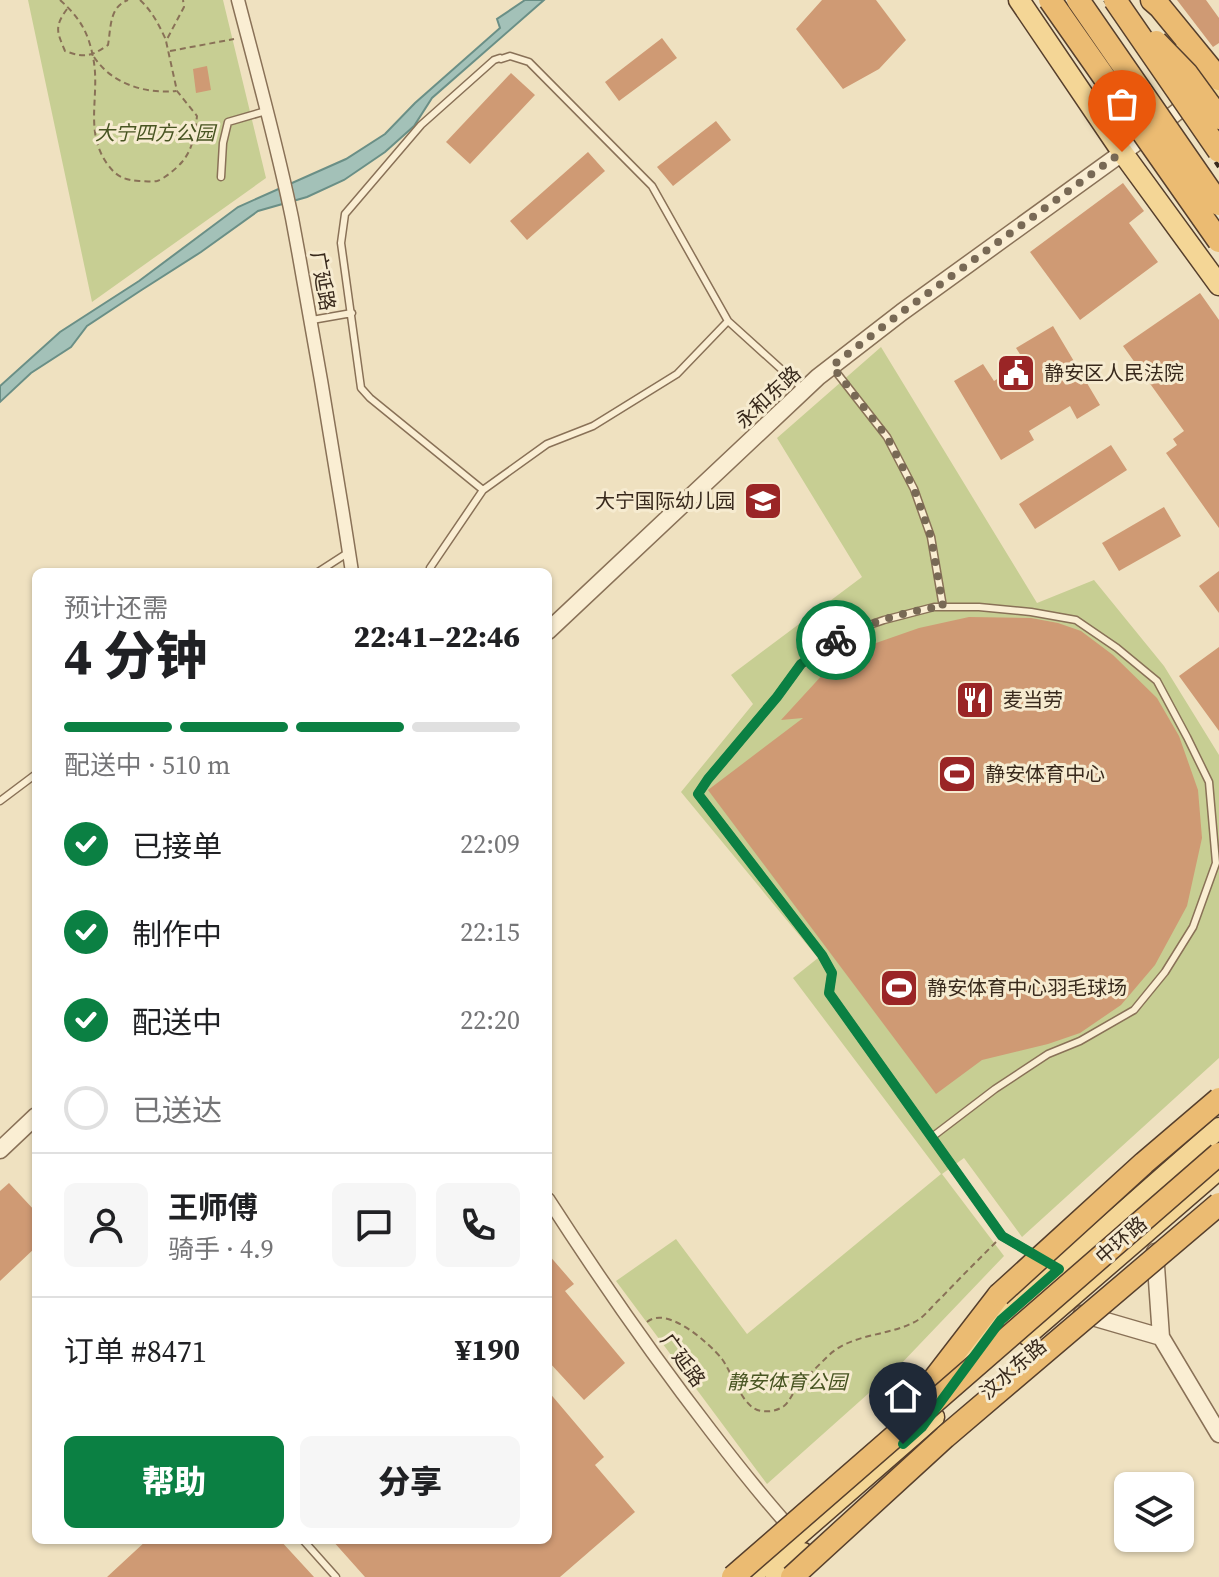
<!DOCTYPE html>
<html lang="zh">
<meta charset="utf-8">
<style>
body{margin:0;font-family:"Source Serif 4","Noto Sans SC",serif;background:#f6f6f6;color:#202124;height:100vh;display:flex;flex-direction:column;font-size:30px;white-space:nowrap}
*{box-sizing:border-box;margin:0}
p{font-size:26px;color:#757577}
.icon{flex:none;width:44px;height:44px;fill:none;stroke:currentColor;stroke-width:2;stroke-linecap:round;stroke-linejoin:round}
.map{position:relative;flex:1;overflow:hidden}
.panel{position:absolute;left:32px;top:568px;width:520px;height:976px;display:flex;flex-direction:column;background:#fff;border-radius:12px;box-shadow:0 2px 6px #0004}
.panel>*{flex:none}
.fabs{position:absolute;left:1114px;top:1472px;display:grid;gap:16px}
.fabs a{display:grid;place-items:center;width:80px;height:80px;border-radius:12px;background:#fff;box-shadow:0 2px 6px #0004;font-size:40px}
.pin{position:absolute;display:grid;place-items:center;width:68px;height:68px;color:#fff;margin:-82px -34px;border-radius:50% 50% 50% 0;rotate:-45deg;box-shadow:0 0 8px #0007}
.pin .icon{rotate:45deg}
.courier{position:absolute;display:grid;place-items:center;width:80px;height:80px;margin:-40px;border:6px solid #0b8043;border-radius:50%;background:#fff;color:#222;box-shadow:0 2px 10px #0007}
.summary em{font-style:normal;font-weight:800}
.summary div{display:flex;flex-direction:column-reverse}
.summary{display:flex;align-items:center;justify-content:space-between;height:136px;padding:0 32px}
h1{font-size:52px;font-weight:800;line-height:60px}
.bar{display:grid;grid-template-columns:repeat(4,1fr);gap:12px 8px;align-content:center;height:96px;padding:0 32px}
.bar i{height:10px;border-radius:6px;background:#e0e0e0}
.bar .selected{background:#0b8043}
.bar p{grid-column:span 4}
.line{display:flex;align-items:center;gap:20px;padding:0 32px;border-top:2px solid #e0e0e0}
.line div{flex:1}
.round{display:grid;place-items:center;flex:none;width:84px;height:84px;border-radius:12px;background:#f6f6f6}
ol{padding:0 32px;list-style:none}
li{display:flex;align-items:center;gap:24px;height:88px}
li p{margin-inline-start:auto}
li .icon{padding:8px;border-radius:50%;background:#0b8043;color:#fff;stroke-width:4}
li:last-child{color:#757577}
li i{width:44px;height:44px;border:4px solid #e0e0e0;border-radius:50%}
.cta{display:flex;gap:16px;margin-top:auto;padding:16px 32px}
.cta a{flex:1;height:92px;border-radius:12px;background:#0b8043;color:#fff;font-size:32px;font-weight:800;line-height:92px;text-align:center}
.cta a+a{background:#f6f6f6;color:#202124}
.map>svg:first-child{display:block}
</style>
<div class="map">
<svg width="1219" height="1577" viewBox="0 0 1219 1577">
<rect width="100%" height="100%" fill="#efe1c0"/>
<path fill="#c7ce93" d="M 28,0 L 223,0 L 266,178 L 92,302 Z
M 881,347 L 1037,603 L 1094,580 L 1164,666 L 1219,755 L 1219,1058 L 1022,1237 L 964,1158 L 942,1174 L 1004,1256 L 897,1368 L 767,1484 L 616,1281 L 676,1239 L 747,1334 L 941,1174 L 793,978 L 818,958 L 681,792 L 753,704 L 731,675 L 862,577 L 777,438 Z"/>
<path fill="#a3c1b8" stroke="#6a8f86" stroke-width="2" d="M 525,0 L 544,0 L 432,98 L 414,126 L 385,152 L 344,180 L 307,197 L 258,211 L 201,252 L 140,291 L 87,326 L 71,347 L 31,373 L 0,402 L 0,386 L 60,332 L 139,281 L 238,207 L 346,159 L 385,134 L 415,103 L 500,28 L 497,19 Z"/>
<path fill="#cf9a74" d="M 822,0 L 876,0 L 906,40 L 879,69 L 843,89 L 796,29 Z
M 1177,0 L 1206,0 L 1219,18 L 1219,43 L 1213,47 Z
M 662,38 L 677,58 L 619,101 L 605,82 Z
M 207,66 L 211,90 L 196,93 L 193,69 Z
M 511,73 L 535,95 L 470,164 L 446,142 Z
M 716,121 L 731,140 L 673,186 L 657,167 Z
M 588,152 L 605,171 L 527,240 L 510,221 Z
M 1123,183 L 1144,211 L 1129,223 L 1158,262 L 1080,320 L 1030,252 Z
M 1200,293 L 1219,320 L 1219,528 L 1166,453 L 1177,445 L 1173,439 L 1184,431 L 1123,346 Z
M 1053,326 L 1100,405 L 1077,419 L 1070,406 L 1029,431 L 1034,440 L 1001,460 L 954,381 L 983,364 L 994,381 L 1025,362 L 1016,348 Z
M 1111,445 L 1127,470 L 1035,529 L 1019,504 Z
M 1164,507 L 1181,536 L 1119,571 L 1102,543 Z
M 1219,571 L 1219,613 L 1199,586 Z
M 969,617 L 1031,618 L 1058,623 L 1081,631 L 1113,655 L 1157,698 L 1179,736 L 1198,790 L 1202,838 L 1187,906 L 1155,965 L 1121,1005 L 1080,1033 L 1048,1044 L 982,1060 L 936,1094 L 708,790 L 803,718 L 781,720 L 825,672 L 876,643 L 919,628 Z
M 1219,647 L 1219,731 L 1179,676 Z
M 9,1183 L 36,1212 L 36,1247 L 0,1281 L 0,1191 Z
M 548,1254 L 574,1284 L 565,1291 L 625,1363 L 584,1400 L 548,1361 Z
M 548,1391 L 604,1457 L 595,1465 L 635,1512 L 560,1577 L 365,1577 L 332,1540 L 548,1540 Z
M 147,1540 L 280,1540 L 314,1577 L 107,1577 Z"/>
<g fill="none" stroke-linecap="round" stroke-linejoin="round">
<defs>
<path id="service" d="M 221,177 L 223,143 L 228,122 L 266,111
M 312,320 L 352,313
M 833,368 L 887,437 L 914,489 L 931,537 L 943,607
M 483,490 L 370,398 L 361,388 L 341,243 L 345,214 L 421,125 L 494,60 L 500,58 L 501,59 L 510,56 L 529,62 L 652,186 L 728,321 L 802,388
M 318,572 L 349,552
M 433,572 L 430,568 L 483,490 L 547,444 L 593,426 L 677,374 L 728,321
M 0,801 L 36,774
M 932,1137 L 995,1089 L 1048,1054 L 1080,1041 L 1134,1010 L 1165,972 L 1193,927 L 1216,863 L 1209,782 L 1187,737 L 1157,681 L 1117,648 L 1076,620 L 1031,612 L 979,607 L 934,607 L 884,620 L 846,633 L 801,664 L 777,697 L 708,779 L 698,794 L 822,955 L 832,973 L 829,993 L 1002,1236 L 1035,1255
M 303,1540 L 336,1577"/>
<path id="minor" d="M 238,0 C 257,73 277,145 292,218 C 314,336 334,454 352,572
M 548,1199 C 599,1278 653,1356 711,1431 C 737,1465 764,1499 793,1531"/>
<path id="tertiary" d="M 548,631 L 818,377 L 902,312 L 1151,132 L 1195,98
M 0,1150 L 36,1116
M 1155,1252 L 1161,1337 L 1219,1434
M 1082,1314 L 1161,1337"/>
<path id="primary" d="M 1019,0 L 1122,152 L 1219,285
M 1184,51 L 1219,99
M 1027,1335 L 1219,1169
M 967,1366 L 1001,1320 L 1219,1128
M 750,1577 L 934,1417
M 776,1577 L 803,1553"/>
<path id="trunk" d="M 1152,0 L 1160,7 L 1219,79
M 901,1425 L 925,1391 L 999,1295"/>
</defs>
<use href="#service" stroke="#897157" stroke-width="9"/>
<use href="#minor" stroke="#897157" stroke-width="15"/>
<use href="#tertiary" stroke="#897157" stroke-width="19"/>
<use href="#primary" stroke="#563f2c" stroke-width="23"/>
<use href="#trunk" stroke="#563f2c" stroke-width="25"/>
<path stroke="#897157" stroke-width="2" stroke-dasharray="6 4" stroke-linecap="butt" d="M 60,0 C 79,17 88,31 93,57 C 101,95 83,131 108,165 C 116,176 124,180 139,181 C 144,181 153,182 157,181 C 164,179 177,168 182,162 C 193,149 195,133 197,116 L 177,91 L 166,41 L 184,7 L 183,0
M 140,0 C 152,11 159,25 166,40
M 67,9 C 54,27 57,32 65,51 C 85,58 90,57 108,45 C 111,28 109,7 128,0
M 170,51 L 234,39
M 94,57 C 112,84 145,94 176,91
M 647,1322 C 667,1305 709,1343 722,1359 C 733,1374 742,1408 761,1411 C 769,1412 777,1411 784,1406 C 789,1402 791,1396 795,1391 C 804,1379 817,1367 828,1356 C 853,1332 890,1337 918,1320 C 926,1315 933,1305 940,1299 C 958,1280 977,1261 996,1242"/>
<use href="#service" stroke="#faeed3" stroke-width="6"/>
<use href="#minor" stroke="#faeed3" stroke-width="12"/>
<use href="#tertiary" stroke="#faeed3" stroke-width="16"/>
<use href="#primary" stroke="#f4d696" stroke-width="20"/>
<use href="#trunk" stroke="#ebbb72" stroke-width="22"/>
<path stroke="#38291c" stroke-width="4" stroke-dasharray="14 14" stroke-linecap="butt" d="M 1089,0 L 1219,190
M 1105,0 L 1219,167"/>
<defs>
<path id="trunk-bridge" d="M 1050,0 L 1219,241
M 1078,0 L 1219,204
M 1115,0 L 1219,151
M 1156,42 L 1187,74 L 1219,118
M 999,1295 L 1144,1163 L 1219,1099
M 733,1577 L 1219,1154
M 792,1577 L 945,1437 L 1219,1204"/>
</defs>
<use href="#trunk-bridge" stroke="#563f2c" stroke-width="25" stroke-linecap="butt"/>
<use href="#trunk-bridge" stroke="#ebbb72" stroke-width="22"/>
</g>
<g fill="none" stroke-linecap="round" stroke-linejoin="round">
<path stroke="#786955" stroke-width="8" stroke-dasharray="0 14.4" d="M 836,640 C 856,626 920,607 943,607 L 931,537 L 914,489 L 887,437 L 832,366 L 902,312 L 1122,152"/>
<path stroke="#0b8043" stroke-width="10" d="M 836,640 L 801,664 L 777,697 L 708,779 L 698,794 L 822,955 L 832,973 L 829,993 L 1002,1236 L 1059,1269 L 1001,1320 L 922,1427 L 903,1444"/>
</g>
<defs>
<symbol id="civic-square" viewBox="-11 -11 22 22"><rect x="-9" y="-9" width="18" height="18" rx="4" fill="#9a2526" stroke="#f6ebd0"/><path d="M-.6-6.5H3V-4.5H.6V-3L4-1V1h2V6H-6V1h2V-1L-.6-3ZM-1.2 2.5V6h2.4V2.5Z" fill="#fff"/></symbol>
<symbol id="school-square" viewBox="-11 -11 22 22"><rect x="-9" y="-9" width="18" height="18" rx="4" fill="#9a2526" stroke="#f6ebd0"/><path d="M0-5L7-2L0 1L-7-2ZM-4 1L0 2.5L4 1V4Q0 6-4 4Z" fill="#fff"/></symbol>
<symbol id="restaurant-square" viewBox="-11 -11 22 22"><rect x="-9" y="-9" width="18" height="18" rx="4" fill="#9a2526" stroke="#f6ebd0"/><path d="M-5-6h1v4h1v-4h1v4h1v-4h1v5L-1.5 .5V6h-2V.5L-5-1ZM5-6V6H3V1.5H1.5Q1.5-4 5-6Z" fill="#fff"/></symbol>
<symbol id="stadium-square" viewBox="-11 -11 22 22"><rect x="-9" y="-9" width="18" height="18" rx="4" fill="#9a2526" stroke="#f6ebd0"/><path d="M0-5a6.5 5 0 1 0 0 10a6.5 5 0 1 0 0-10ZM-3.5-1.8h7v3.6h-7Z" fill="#fff"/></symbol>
</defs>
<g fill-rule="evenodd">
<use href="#civic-square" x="994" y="351" width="44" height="44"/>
<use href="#school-square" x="741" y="479" width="44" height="44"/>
<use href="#restaurant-square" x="953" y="678" width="44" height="44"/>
<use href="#stadium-square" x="935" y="752" width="44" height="44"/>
<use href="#stadium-square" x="877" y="966" width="44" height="44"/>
</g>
<g text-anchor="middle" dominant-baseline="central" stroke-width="6" stroke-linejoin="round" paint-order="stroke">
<g font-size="20" font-style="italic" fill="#485522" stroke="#f6ebd0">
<text x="155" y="133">大宁四方公园</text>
<text x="787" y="1382">静安体育公园</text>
</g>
<g font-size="20" fill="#38291c" stroke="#f6ebd0">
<text transform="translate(323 281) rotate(80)">广延路</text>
<text transform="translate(768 397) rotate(-43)">永和东路</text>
<text transform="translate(1121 1240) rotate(-41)">中环路</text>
<text transform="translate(683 1360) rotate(54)">广延路</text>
<text transform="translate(1013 1369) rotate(-41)">汶水东路</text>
</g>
<g font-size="20" fill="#38291c" stroke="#f6ebd0" text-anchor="start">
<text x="1044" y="373">静安区人民法院</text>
<text x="735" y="501" text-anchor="end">大宁国际幼儿园</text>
<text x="1003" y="700">麦当劳</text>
<text x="985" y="774">静安体育中心</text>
<text x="927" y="988">静安体育中心羽毛球场</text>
</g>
</g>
</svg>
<div class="fabs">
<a><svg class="icon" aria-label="layers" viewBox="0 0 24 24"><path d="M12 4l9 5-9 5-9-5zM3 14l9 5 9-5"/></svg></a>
</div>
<div class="pin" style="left:1122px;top:152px;background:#ea580c"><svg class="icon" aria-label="bag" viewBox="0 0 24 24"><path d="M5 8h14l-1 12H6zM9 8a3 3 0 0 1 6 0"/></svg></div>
<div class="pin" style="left:903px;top:1444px;background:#1f2937"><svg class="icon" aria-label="home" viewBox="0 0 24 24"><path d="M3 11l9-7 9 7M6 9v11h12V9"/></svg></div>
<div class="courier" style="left:836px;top:640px"><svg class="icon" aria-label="bike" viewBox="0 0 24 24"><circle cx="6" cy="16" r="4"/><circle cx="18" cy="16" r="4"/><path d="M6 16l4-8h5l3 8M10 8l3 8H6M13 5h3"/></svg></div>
<section class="panel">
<div class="summary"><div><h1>4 分钟</h1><p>预计还需</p></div><em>22:41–22:46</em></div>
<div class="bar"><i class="selected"></i><i class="selected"></i><i class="selected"></i><i></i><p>配送中 · 510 m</p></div>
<ol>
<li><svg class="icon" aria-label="check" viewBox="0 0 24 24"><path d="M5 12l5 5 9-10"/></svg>已接单<p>22:09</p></li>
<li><svg class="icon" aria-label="check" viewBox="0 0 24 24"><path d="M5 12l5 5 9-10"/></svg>制作中<p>22:15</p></li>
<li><svg class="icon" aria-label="check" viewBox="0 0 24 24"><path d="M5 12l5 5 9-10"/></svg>配送中<p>22:20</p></li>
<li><i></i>已送达</li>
</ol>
<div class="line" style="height:144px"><a class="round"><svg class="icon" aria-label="person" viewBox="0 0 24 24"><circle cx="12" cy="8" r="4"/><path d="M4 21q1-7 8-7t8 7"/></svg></a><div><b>王师傅</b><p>骑手 · 4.9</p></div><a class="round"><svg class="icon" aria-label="chat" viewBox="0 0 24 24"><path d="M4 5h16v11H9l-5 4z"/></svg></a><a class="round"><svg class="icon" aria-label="phone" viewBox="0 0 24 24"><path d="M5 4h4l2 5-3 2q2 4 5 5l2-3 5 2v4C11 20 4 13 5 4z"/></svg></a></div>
<div class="line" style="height:104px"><div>订单 #8471</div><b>¥190</b></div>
<div class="cta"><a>帮助</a><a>分享</a></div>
</section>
</div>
